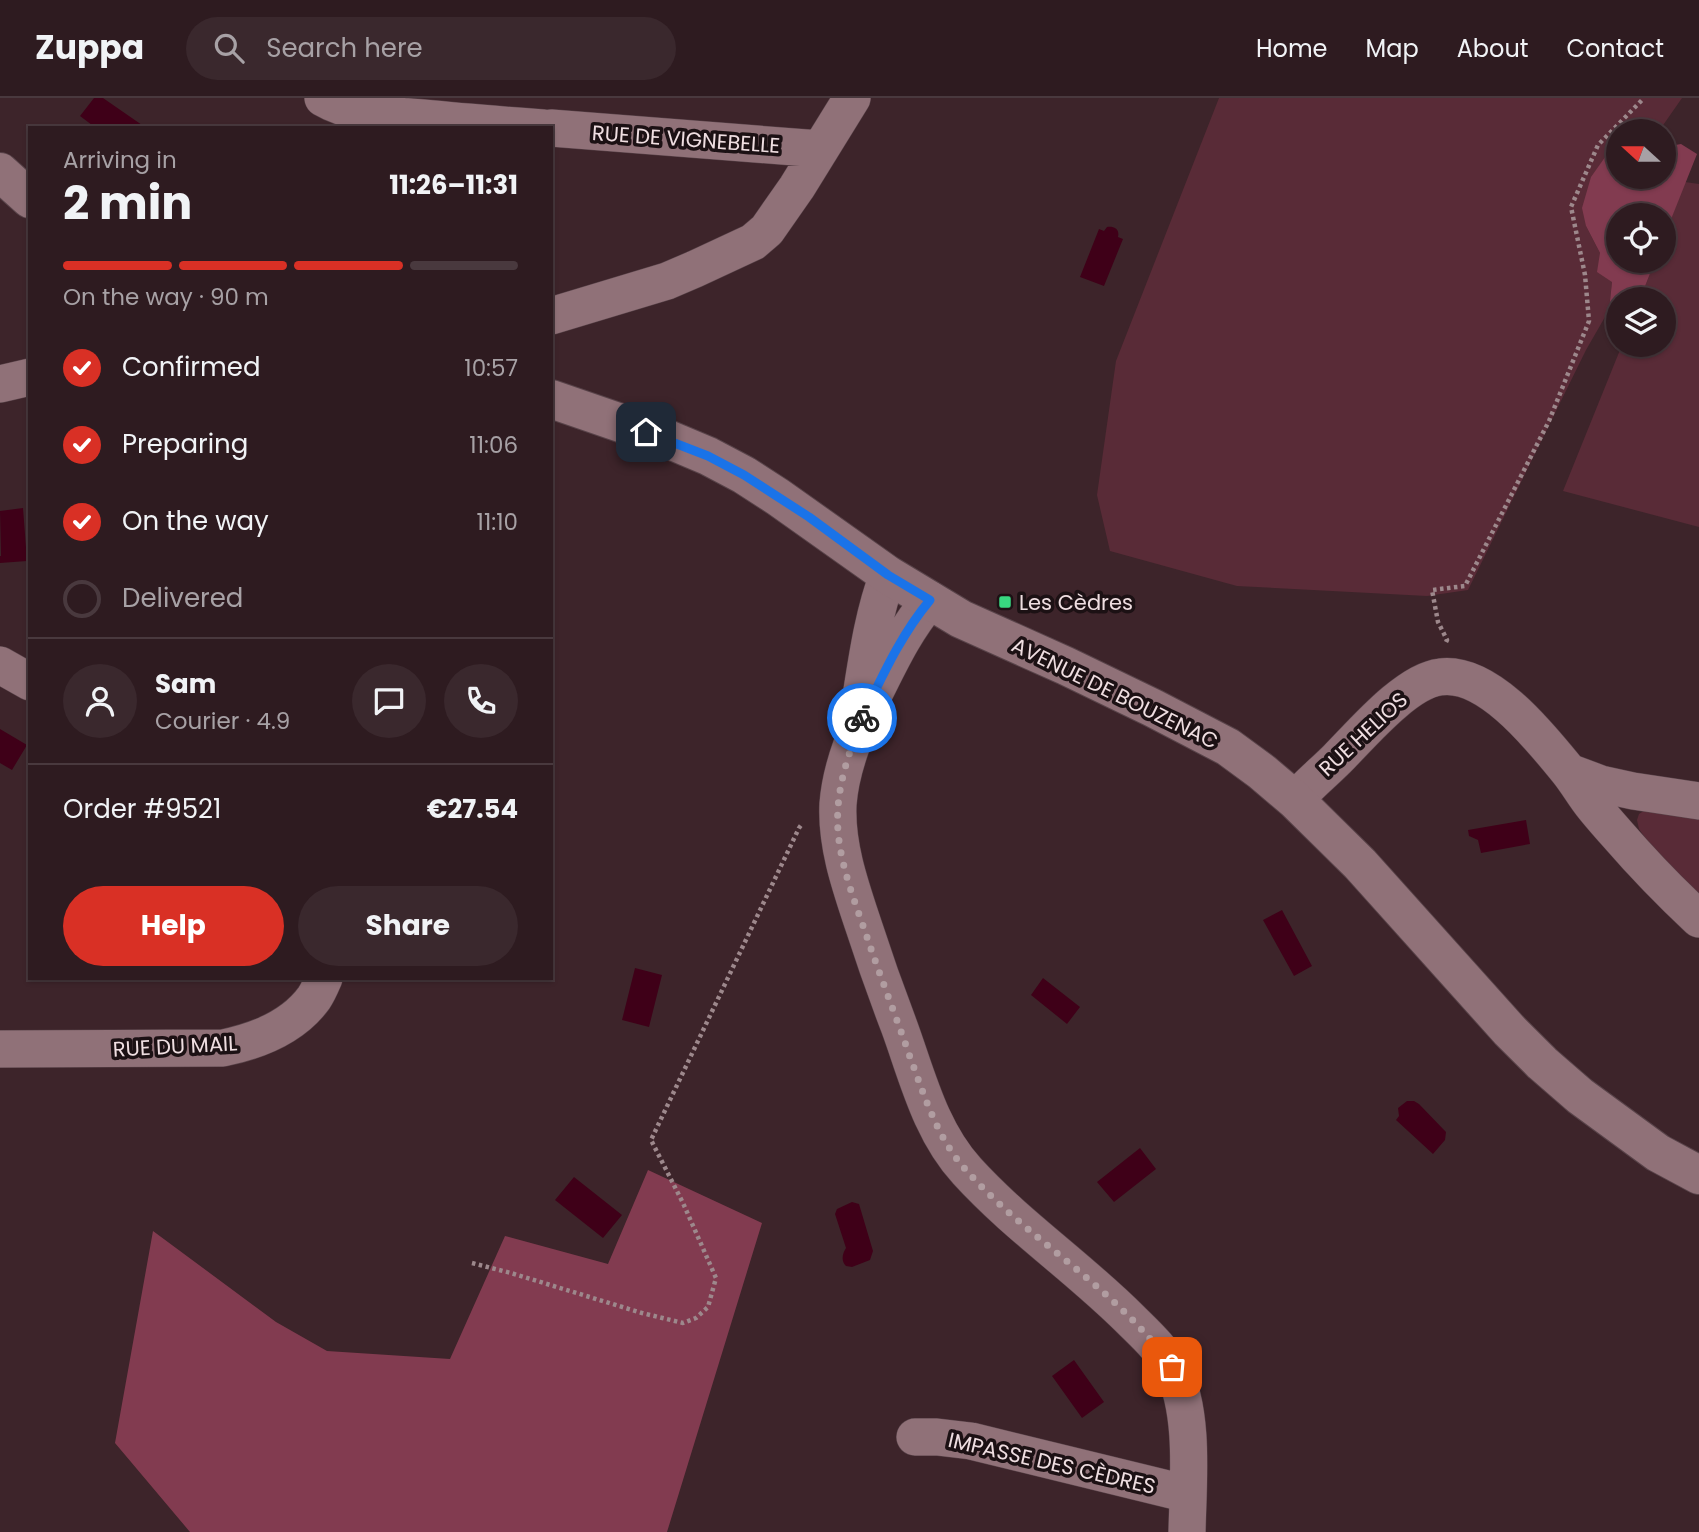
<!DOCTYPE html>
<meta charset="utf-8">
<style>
body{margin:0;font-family:Poppins,sans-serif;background:#3a282d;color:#f1f3f6;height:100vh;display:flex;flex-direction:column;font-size:26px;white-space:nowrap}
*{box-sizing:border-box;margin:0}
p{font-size:23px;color:#a7a1a5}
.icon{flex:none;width:38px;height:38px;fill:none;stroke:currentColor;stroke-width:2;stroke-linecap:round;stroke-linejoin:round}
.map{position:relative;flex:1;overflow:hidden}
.sheet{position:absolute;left:28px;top:28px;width:525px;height:854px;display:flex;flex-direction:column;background:#2e1b20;border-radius:0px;box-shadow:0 2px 5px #0004,0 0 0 2px #49393e}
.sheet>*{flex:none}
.needle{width:46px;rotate:291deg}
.tools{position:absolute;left:1606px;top:21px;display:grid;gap:14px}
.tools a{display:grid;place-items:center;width:70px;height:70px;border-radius:50%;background:#2e1b20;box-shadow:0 2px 5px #0004,0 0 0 2px #49393e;font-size:35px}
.pin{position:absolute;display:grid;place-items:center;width:60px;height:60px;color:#fff;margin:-30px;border-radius:14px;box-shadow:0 4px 10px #0006}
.courier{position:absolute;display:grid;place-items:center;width:70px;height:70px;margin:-35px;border:5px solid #1a73e8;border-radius:50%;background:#fff;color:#222;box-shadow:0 2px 9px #0007}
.overview em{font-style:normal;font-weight:700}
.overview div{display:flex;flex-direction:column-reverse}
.overview{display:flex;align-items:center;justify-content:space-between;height:119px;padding:0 35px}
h1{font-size:46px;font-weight:700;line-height:52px}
.bar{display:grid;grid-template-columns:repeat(4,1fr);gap:10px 7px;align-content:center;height:84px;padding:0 35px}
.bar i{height:9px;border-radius:5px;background:#49393e}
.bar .selected{background:#d93025}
.bar p{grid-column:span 4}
.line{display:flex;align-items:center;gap:18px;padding:0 35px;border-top:2px solid #49393e}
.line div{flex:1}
.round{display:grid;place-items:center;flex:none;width:74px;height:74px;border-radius:37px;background:#3a282d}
ol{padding:0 35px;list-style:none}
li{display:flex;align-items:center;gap:21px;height:77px}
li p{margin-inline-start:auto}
li .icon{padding:7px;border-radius:50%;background:#d93025;color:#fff;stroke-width:4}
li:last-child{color:#a7a1a5}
li i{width:38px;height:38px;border:4px solid #49393e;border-radius:50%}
.action{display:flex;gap:14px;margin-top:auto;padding:14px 35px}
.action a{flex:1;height:80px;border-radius:42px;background:#d93025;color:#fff;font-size:28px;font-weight:700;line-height:80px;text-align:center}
.action a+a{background:#3a282d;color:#f1f3f6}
header{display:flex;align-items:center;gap:42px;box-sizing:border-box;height:98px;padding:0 35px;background:#2e1b20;border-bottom:2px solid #49393e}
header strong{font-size:33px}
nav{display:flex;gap:38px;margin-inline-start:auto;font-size:24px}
.search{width:490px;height:63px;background:#3a282d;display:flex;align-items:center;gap:18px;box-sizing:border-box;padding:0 24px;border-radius:38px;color:#a7a1a5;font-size:26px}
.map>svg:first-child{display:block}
</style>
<header>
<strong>Zuppa</strong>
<div class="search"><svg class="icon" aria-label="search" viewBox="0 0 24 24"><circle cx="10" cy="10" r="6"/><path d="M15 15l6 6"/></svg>Search here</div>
<nav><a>Home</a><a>Map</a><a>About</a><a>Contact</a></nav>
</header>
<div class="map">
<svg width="1699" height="1434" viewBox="0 0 1699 1434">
<rect width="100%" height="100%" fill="#3d242a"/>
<path fill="#592b37" d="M 1219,0 L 1682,0 L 1659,33 L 1619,33 L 1619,54 L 1608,55 L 1586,128 L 1600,155 L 1612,184 L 1609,212 L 1586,252 L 1468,492 L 1427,498 L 1237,488 L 1110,453 L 1097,397 L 1116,263 Z
M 1685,84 L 1699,86 L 1699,429 L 1563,393 L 1622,247 L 1664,247 L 1664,201 L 1640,201 L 1655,163 L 1664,163 L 1664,139 Z
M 1645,712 L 1699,719 L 1699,798 L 1648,744 L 1639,731 L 1637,722 L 1639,716 Z"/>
<path fill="#823b50" d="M 1681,46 L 1697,56 L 1664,139 L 1664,117 L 1619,117 L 1619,163 L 1655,163 L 1640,201 L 1619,201 L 1619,218 L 1609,212 L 1612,184 L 1597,174 L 1600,155 L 1586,128 L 1582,110 L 1591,79 L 1608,55 L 1619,54 L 1619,79 L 1664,79 L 1664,49 Z
M 648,1072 L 762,1125 L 667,1434 L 190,1434 L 115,1345 L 153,1133 L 276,1224 L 327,1253 L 450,1261 L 505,1138 L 608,1166 Z"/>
<path fill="#3f0018" d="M 94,0 L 103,0 L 142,27 L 139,30 L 96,30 L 80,18 Z
M 1107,129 C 1114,128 1120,131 1118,139 L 1123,141 L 1104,188 L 1080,179 L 1099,131 L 1104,133 Z
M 23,410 L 27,463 L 0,465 L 0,458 L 1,458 L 0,413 Z
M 0,631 L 27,647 L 12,672 L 0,665 Z
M 1526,722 L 1530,746 L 1481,755 L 1478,742 L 1469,738 L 1468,732 Z
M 1282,812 L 1312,868 L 1294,878 L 1263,822 Z
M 635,870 L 662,877 L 649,929 L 622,922 Z
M 1043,880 L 1080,909 L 1067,926 L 1031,897 Z
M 1407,1003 L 1414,1003 L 1419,1006 L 1446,1034 L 1445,1042 L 1433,1056 L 1396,1022 L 1399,1018 L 1398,1010 Z
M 1140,1050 L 1156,1071 L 1114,1104 L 1097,1084 Z
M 574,1079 L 622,1117 L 603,1140 L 555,1102 Z
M 852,1104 L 859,1106 L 873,1153 L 870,1162 L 852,1169 L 846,1168 C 841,1163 842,1156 846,1150 L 835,1116 L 837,1111 Z
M 1074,1262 L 1104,1304 L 1082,1320 L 1052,1278 Z"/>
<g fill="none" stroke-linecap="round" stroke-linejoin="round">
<defs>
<path id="minor" d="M 323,0 C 352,17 389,17 423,20 C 463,24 503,27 543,30
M 551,30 L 820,51
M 551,218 L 667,183 L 695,171 L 753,144 L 767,132 L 797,89 L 852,0
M 0,286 L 30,279
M 930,502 C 905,532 892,560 875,594 C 858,628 841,667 838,706 C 836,747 850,787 863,826 C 874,860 886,894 899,928 C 917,977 930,1033 967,1073 C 1016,1127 1078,1169 1130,1221 C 1145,1236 1162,1251 1172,1270 C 1195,1315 1188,1384 1187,1434
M 0,567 L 30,584
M 862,592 C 868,554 874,514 888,477
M 1569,674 L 1601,686 L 1633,693 L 1699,703
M 1295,702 C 1308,687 1323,675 1337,661 C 1361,637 1406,583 1440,579 C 1488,572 1541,640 1568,673 C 1577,684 1584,697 1593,708 C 1601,718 1609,727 1617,736 C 1643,766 1670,794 1699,821
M 0,951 L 223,950 C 257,943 293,929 314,900 C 318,894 321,887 324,880
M 915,1339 L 937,1339 L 971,1343 L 1188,1396"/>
<path id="tertiary" d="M 0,74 L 30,101
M 551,301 L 670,342 L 708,358 L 744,377 L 778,399 L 888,477 L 961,521 L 1066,568 L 1153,610 L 1228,649 L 1262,674 L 1295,702 L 1360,766 L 1509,932 L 1542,965 L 1580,998 L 1658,1055 L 1699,1077"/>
</defs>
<use href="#minor" stroke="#584349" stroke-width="38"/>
<use href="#tertiary" stroke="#584349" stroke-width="40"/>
<path stroke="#9d888c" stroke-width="4.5" stroke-dasharray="3.5 3.5" stroke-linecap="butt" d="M 1446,544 L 1447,542 L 1438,524 L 1432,492 L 1465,488 L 1549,323 L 1589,223 L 1585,177 L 1571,109 L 1598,47 L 1644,0
M 472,1165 L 511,1175 L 642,1215 L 683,1225 L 696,1220 L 708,1209 L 716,1180 L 683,1105 L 651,1042 L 799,730 L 802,726"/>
<use href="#minor" stroke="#907178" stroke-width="37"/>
<use href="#tertiary" stroke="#907178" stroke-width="38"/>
</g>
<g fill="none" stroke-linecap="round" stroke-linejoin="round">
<path stroke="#b19da1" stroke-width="7" stroke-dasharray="0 12.6" d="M 862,620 C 848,657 835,693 838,733 C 841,771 857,809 869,845 C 882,883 897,921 910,959 C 925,999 937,1040 966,1072 C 1029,1143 1117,1190 1172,1269"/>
<path stroke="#1a73e8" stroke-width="9" d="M 646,334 L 708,358 L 744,377 L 809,419 L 888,477 L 930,502 C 900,538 882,579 862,620"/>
</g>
<rect fill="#38d880" stroke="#1c1114" stroke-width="2.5" x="998" y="497" width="14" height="14" rx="3.5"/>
<g text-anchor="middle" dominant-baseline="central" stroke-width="7" stroke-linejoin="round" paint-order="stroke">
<g font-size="21" fill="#efdee1" stroke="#1c1114">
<text transform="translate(686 41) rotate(4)">RUE DE VIGNEBELLE</text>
<text transform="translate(1115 595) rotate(26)">AVENUE DE BOUZENAC</text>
<text transform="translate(1363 636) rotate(-43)">RUE HELIOS</text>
<text transform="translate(175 948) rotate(-3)">RUE DU MAIL</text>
<text transform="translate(1052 1365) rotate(13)">IMPASSE DES CÈDRES</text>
</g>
<g font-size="21" fill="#efdee1" stroke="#1c1114" text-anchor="start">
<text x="1019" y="504">Les Cèdres</text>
</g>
</g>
</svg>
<div class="tools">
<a><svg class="needle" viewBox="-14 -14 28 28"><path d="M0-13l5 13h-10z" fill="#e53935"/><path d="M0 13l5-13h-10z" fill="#a7a1a5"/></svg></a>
<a><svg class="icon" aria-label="locate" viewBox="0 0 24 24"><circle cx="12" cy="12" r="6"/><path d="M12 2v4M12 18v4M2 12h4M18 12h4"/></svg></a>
<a><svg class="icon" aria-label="layers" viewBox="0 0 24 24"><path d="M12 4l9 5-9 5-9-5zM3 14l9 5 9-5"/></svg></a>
</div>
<div class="pin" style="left:1172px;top:1269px;background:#ea580c"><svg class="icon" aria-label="bag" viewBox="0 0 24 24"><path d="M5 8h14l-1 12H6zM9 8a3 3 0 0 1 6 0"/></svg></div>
<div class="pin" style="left:646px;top:334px;background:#1f2937"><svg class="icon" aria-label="home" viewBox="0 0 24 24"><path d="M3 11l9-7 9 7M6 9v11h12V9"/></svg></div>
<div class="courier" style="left:862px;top:620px"><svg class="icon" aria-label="bike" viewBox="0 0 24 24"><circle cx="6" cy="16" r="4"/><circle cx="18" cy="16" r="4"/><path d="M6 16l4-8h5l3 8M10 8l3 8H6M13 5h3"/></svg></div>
<section class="sheet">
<div class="overview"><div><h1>2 min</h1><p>Arriving in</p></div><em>11:26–11:31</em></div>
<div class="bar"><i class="selected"></i><i class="selected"></i><i class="selected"></i><i></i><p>On the way · 90 m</p></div>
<ol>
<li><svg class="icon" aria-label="check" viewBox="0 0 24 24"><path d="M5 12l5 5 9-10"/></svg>Confirmed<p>10:57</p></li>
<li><svg class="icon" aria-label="check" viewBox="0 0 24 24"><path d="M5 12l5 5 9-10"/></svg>Preparing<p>11:06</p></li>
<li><svg class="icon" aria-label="check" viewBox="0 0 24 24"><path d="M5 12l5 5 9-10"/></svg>On the way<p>11:10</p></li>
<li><i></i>Delivered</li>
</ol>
<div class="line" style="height:126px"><a class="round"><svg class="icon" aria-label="person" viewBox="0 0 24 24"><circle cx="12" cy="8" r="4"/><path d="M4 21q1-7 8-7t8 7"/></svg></a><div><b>Sam</b><p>Courier · 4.9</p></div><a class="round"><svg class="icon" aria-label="chat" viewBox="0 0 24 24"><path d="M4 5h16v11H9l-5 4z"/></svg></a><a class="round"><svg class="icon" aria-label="phone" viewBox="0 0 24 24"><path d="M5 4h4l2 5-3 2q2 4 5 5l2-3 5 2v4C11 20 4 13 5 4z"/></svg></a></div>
<div class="line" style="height:91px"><div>Order #9521</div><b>€27.54</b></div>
<div class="action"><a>Help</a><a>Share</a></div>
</section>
</div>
